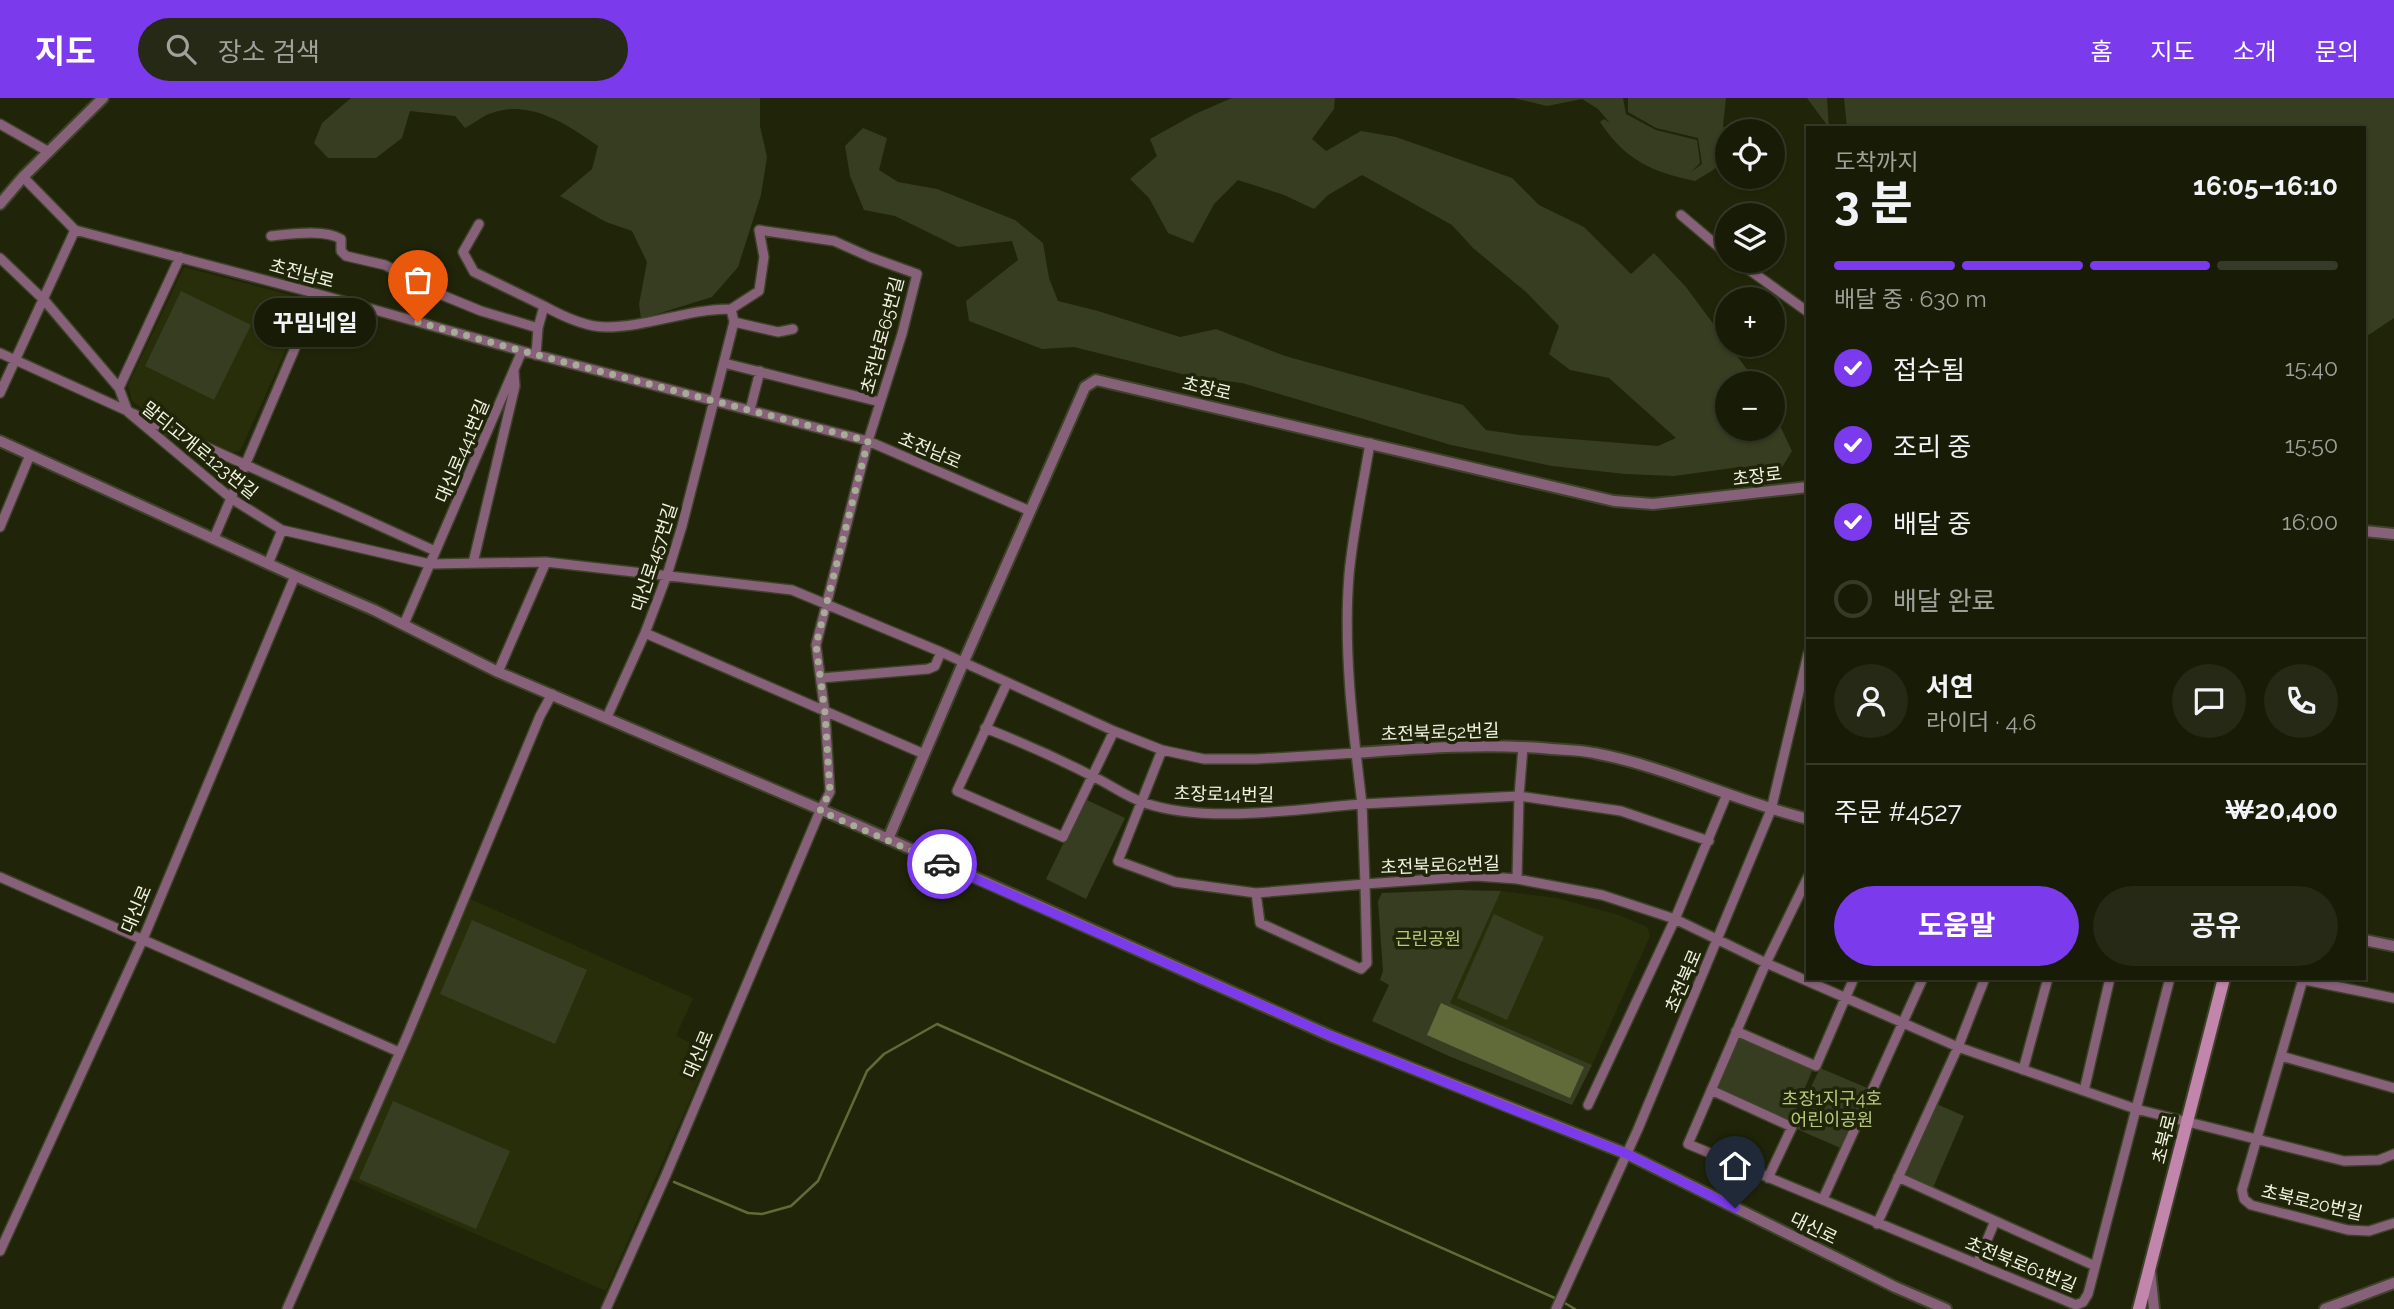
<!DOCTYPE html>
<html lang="ko">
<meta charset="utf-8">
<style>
body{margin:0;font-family:Raleway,"Noto Sans KR",sans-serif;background:#252915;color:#f1f3f6;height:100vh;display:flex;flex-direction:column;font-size:26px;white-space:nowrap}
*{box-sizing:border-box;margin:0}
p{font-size:23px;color:#9fa19b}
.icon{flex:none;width:38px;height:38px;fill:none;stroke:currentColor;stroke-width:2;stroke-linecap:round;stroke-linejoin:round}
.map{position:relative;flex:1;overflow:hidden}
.drawer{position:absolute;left:1806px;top:28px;width:560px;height:854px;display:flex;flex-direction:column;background:#181c07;border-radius:0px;box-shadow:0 2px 5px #0004,0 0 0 2px #363a28}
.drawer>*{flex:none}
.fabs{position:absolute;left:1715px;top:21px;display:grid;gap:14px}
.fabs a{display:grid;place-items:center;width:70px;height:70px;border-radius:50%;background:#181c07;box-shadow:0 2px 5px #0004,0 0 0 2px #363a28;font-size:35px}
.pin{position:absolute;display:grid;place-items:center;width:60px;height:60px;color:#fff;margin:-72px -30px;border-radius:50% 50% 50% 0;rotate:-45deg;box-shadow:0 0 7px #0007}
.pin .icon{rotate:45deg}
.courier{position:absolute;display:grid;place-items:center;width:70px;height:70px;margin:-35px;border:5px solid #7c3aed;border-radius:50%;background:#fff;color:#222;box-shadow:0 2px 9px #0007}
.bubble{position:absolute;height:49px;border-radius:24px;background:#181c07;box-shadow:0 2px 5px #0004,0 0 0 2px #363a28;font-size:23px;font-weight:700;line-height:49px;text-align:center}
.overview em{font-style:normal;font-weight:700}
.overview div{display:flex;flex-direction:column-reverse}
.overview{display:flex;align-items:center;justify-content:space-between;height:119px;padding:0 28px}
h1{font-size:46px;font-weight:700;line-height:52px}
.bar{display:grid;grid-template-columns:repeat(4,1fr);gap:10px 7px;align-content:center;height:84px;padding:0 28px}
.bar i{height:9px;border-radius:5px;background:#363a28}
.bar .active{background:#7c3aed}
.bar p{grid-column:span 4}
.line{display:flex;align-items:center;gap:18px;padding:0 28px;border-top:2px solid #363a28}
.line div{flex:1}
.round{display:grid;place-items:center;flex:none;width:74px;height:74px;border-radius:37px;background:#252915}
ol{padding:0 28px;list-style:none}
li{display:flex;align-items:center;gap:21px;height:77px}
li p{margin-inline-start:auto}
li .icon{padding:7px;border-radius:50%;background:#7c3aed;color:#fff;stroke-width:4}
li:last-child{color:#9fa19b}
li i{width:38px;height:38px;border:4px solid #363a28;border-radius:50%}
.button{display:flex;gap:14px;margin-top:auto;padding:14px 28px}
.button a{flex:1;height:80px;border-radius:42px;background:#7c3aed;color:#fff;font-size:28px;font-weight:700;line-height:80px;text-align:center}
.button a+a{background:#252915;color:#f1f3f6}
header{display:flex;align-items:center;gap:42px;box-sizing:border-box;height:98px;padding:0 35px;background:#7c3aed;color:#fff}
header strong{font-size:33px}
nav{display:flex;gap:38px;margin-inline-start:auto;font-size:24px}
.search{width:490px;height:63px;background:#252915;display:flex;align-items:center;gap:18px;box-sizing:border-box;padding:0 24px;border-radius:38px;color:#9fa19b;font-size:26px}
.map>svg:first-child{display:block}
</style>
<header>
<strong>지도</strong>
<div class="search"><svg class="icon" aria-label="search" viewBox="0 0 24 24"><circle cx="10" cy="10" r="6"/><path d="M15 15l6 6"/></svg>장소 검색</div>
<nav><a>홈</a><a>지도</a><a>소개</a><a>문의</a></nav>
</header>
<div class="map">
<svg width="2394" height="1211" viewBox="0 0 2394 1211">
<rect width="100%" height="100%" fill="#202509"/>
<path fill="#282e0a" d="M 184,169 L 301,200 L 305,210 L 240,353 L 232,354 L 147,314 L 132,303 L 128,287 Z
M 1501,793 L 1557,800 L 1619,817 L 1647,829 L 1650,838 L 1592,967 L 1449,905 Z
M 470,801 L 693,900 L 676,938 L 711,954 L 606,1193 L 350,1081 Z"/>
<path fill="#373d21" d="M 351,0 L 760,0 L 760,28 L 767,59 L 761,97 L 738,169 L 712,199 L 641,221 L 639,206 L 647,164 L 632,133 L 606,124 L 560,98 L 592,71 L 598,48 C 567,26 528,0 489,16 C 481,19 473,26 465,30 L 455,18 L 410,13 L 402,40 L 376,60 L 328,60 L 314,45 L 322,25 Z
M 1232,0 L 1335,0 L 1334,11 L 1312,41 L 1326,53 L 1361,33 L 1396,39 L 1512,80 L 1539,107 L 1584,129 L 1631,176 L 1654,155 L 1686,189 L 1757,285 L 1727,285 L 1727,331 L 1773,331 L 1773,313 L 1792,353 L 1781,371 L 1740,369 L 1674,378 L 1625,376 L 1552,368 L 1451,347 L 1242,285 L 1194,279 L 1074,249 L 1042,251 L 969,223 L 966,203 L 1018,162 L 1012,143 L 958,149 L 895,118 L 864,112 L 850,78 L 845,48 L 863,30 L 887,40 L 879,72 L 898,84 L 937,91 L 1015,122 L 1043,145 L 1049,180 L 1058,203 L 1098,213 L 1180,239 L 1216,231 L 1285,258 L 1463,307 L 1486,332 L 1520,337 L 1658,348 L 1676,340 L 1609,280 L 1570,272 L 1549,256 L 1559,228 L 1526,194 L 1473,150 L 1452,127 L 1362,77 L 1328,97 L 1314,111 L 1284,97 L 1238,82 L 1214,106 L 1193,145 L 1168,135 L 1149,100 L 1130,81 L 1157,58 L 1150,41 L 1195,16 Z
M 1513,0 L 1623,0 L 1626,16 L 1656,32 L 1697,42 L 1700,65 L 1691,74 L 1702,66 L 1698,40 L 1656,30 L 1628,14 L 1628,0 L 1726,0 L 1723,28 C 1727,34 1727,37 1727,45 C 1727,67 1713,72 1695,83 C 1652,74 1625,62 1600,24 L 1604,21 L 1610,25 L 1598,11 L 1582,1 L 1547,8 Z
M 1807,0 L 1827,0 L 1829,30 Z
M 1844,0 L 2394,0 L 2394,220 L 2364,240 L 2364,30 L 1847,30 Z
M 181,193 L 251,227 L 214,302 L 145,268 Z
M 1085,701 L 1125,720 L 1086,801 L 1046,781 Z
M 1457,792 L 1501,793 L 1450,905 L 1592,967 L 1572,1007 L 1451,959 L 1372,923 L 1389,887 L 1380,882 L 1383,873 L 1378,803 L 1382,795 Z
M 1494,816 L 1544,839 L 1507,922 L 1457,900 Z
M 472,822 L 587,872 L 555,946 L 440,896 Z
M 1739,939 L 1813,971 L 1791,1023 L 1717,989 Z
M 1820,970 L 1872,992 L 1845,1052 L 1792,1029 Z
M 393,1003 L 510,1053 L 476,1131 L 359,1081 Z
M 1932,1004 L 1964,1018 L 1932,1092 L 1900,1078 Z"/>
<path fill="#606b39" d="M 1441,905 L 1584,969 L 1570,1000 L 1427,937 Z"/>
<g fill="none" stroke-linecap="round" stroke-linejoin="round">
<path stroke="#606b39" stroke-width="2.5" d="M 674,1084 L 748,1115 L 762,1116 L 791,1108 L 818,1083 L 867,973 L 884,956 L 937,926 L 1557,1201
M 1563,1204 L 1575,1211"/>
<defs>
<path id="minor" d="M 0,26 L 49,54
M 23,79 L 75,132 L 318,196 L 522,253 L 868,343 L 1030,413
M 1681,117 L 1727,156
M 479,126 L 463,154 L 474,174 L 544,208
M 271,138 C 291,136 325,131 341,141 L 341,153 L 346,158 L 385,167 L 437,195 L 481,213 L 538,230 L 536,257
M 0,160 L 45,203 L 119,290 L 128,314 L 232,401 L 282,432 L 430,466 L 546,464 L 792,492 L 941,554 L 1114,633 L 1162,652 L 1204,661 L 1256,661 L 1356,655
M 1737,163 L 1808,214
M 734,224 L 778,234 L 793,231
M 538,230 L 544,208 C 562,218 585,229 606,229 C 648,229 687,211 731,211
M 0,255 L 435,453
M 724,265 L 880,304
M 119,290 L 180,159
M 0,295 L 75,132
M 750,312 L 760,273
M 1370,345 C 1363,388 1353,433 1349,477 C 1343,551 1353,632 1362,706 L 1519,698 L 1523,649
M 0,429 L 30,357
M 214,440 L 318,196
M 473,465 L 515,288 L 514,274
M 268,466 L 282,432
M 404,526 L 522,253
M 645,535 L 924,656
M 498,574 L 546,464
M 821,580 L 928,571 L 935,568 L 941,554
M 1007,585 L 957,693 L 1063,739 L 1114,633
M 985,630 C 1021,644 1057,660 1092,678 C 1110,686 1126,699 1145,705 C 1206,726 1297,711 1362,706 L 1365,786 L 1476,778 L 1517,781 L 1602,797 L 1675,821 L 1766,865 L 1958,949 L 2136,1011 L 2344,1063 L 2379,1062 L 2394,1056
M 1162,652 L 1118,763 L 1175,784 L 1256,795
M 0,779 L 399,954
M 1808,779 L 1766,865 L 1688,1046 L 2076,1207 L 2083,1204 L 2088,1196 L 2170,880
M 1517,781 L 1519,698 L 1621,713 L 1709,743
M 1365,786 L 1367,865 L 1361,871 L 1260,825 L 1256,795 Z
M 2300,881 L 2394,900
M 2303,881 L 2242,1092 L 2244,1101 L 2251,1107 L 2348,1132 L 2369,1133 L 2394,1125
M 1736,933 L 1816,968 L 1854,880
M 2281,958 L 2394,990
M 2023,972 L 2048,880
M 1711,992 L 1792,1029 L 1768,1080
M 2084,993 L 2110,880
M 1588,1007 L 1675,821 L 1727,696
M 1898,1079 L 2095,1168
M 1823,1101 L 1923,880
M 1877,1126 L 1958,949 L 1985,880
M 0,1153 L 143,841 L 295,478
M 1977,1166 L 1995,1123
M 287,1211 L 407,938 L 540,618 L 552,596
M 606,1211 L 666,1077 L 820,713 L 830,694 L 825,615 L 816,547 L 868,343 L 902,236 L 917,176 L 870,159 L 834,143 L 759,132 L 764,159 L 759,193 L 731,211 L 734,224 L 682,428 L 667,477 L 645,535 L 607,619
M 1556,1211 L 1638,1031 L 1771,712 L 1808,556"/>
<path id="tertiary" d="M 0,106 L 23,79 L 103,0
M 0,343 L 295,478 L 374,512 L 498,574 L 857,727 L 1331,938 L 1627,1056 L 1895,1189 L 1946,1211
M 2364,433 L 2394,436
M 1356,655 C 1421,650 1487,645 1552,651 C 1566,652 1581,652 1594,655 C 1668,669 1735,703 1808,721
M 888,741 L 964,563 L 1085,289 L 1096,282 L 1614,403 L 1653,406 L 1808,389
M 2364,842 L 2394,848
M 2150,1172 L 2154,1211
M 2325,1211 L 2394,1185"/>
<path id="secondary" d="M 2139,1211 L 2224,880"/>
</defs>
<use href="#minor" stroke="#3d4228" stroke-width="12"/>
<use href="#tertiary" stroke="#3d4228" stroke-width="14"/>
<use href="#secondary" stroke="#3d4228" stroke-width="16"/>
<use href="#minor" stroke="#876179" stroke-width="9"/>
<use href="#tertiary" stroke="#876179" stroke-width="10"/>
<use href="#secondary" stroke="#c285ac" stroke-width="12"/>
</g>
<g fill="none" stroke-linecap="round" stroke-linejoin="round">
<path stroke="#a7ac97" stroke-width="7" stroke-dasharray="0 12.6" d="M 418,224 L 522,253 L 868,343 L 816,547 L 825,615 L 830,694 L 820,713 L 942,766"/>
<path stroke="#7c3aed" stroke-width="9" d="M 942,766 L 1331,938 L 1524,1016 L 1627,1056 L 1735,1110"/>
</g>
<g text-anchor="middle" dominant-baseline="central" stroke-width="7" stroke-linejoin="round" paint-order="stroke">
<g font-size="18" fill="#f0f4e3" stroke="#202509">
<text transform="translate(302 175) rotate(15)">초전남로</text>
<text transform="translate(882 237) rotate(-75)">초전남로65번길</text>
<text transform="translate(1207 290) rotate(13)">초장로</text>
<text transform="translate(200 352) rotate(39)">말티고개로123번길</text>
<text transform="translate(930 352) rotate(23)">초전남로</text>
<text transform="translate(462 353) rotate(-67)">대신로441번길</text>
<text transform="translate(1757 378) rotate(-7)">초장로</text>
<text transform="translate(654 459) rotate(-72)">대신로457번길</text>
<text transform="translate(1440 634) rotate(-2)">초전북로52번길</text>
<text transform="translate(1224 696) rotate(1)">초장로14번길</text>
<text transform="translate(1440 767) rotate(-2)">초전북로62번길</text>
<text transform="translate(136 811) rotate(-67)">대신로</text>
<text transform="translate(1683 883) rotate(-67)">초전북로</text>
<text transform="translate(698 956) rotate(-67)">대신로</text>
<text transform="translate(2164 1041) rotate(-76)">초북로</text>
<text transform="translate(2312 1104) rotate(13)">초북로20번길</text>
<text transform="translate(1814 1130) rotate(26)">대신로</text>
<text transform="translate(2021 1166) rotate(22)">초전북로61번길</text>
</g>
<g font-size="18" fill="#b8c97c" stroke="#202509">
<text x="1428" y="840">근린공원</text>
<text x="1832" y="1000">초장1지구4호<tspan x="1832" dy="21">어린이공원</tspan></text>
</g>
</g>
</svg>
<div class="fabs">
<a><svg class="icon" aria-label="locate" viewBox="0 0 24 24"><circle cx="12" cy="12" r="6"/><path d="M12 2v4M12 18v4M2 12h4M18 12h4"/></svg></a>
<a><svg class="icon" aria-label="layers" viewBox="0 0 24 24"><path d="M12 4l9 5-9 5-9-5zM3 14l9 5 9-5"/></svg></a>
<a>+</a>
<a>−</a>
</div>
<div class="pin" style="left:418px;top:224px;background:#ea580c"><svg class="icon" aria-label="bag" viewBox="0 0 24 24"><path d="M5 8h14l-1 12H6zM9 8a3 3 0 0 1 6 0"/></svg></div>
<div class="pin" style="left:1735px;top:1110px;background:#1f2937"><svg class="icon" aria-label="home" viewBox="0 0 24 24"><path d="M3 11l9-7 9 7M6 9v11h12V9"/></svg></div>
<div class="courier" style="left:942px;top:766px"><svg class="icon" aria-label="car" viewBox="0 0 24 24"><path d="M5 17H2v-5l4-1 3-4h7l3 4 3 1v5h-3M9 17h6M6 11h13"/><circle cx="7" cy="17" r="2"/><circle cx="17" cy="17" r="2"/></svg></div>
<div class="bubble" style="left:254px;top:200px;width:122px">꾸밈네일</div>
<section class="drawer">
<div class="overview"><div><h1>3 분</h1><p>도착까지</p></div><em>16:05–16:10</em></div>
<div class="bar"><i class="active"></i><i class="active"></i><i class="active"></i><i></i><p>배달 중 · 630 m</p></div>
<ol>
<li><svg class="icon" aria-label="check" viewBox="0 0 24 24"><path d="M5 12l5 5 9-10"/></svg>접수됨<p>15:40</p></li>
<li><svg class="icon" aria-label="check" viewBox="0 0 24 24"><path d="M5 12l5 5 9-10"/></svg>조리 중<p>15:50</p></li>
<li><svg class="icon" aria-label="check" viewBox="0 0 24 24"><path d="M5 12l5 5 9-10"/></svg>배달 중<p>16:00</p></li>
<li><i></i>배달 완료</li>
</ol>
<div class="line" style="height:126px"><a class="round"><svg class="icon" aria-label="person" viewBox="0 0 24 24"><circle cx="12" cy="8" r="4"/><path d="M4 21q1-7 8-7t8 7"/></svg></a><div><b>서연</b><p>라이더 · 4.6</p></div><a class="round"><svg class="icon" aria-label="chat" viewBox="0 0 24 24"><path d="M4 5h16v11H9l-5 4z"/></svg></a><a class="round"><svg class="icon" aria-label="phone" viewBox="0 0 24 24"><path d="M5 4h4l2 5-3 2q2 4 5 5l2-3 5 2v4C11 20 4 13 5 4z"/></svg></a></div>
<div class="line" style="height:91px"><div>주문 #4527</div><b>₩20,400</b></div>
<div class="button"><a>도움말</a><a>공유</a></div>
</section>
</div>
